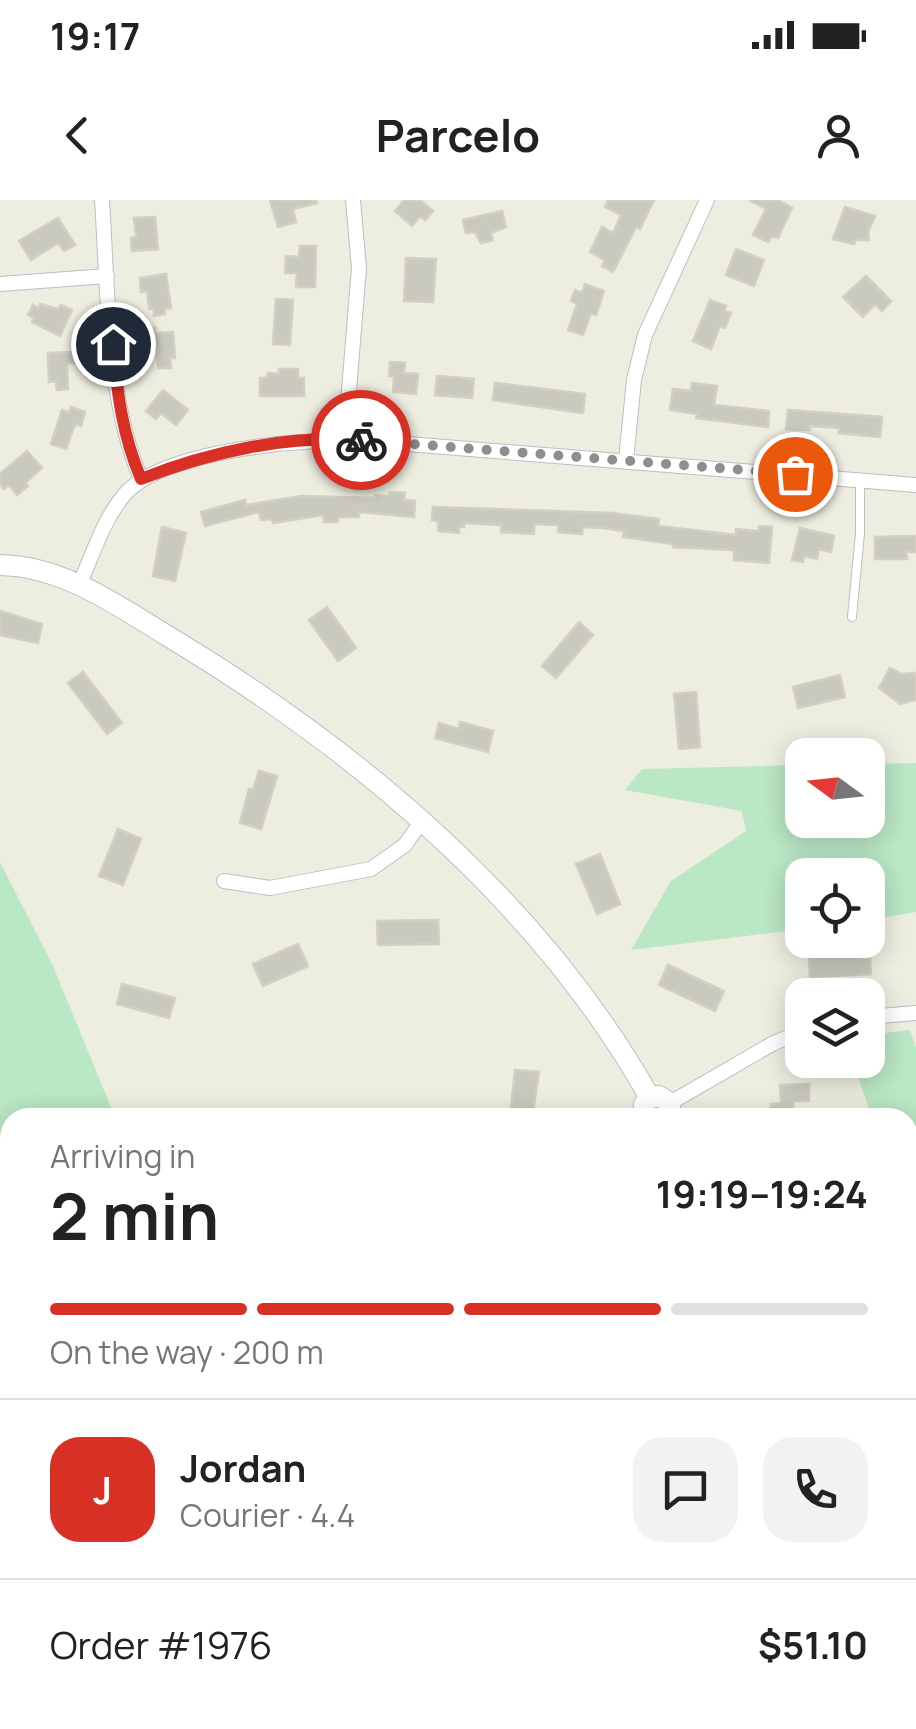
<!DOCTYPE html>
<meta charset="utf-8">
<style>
body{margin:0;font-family:Manrope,sans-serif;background:#f2f2f2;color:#222;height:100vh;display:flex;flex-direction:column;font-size:38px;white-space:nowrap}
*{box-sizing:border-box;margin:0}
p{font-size:32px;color:#767676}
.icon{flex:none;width:55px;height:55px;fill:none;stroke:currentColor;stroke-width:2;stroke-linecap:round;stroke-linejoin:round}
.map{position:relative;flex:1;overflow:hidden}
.side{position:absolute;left:0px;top:908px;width:918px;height:622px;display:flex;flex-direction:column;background:#fff;border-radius:30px 30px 0 0;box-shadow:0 5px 25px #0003}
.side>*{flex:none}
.needle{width:65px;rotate:285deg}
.fabs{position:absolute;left:785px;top:538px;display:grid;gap:20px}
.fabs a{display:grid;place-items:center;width:100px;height:100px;border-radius:20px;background:#fff;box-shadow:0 5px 25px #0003;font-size:50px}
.pin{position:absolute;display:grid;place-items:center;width:85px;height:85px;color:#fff;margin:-42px;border:5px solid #fff;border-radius:50%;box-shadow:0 2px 10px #0007}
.courier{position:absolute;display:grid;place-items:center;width:100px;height:100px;margin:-50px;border:8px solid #d93025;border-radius:50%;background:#fff;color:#222;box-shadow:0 2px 12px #0007}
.head em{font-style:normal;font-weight:700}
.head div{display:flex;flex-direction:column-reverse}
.head{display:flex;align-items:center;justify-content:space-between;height:170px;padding:0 50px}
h1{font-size:65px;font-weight:700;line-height:75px}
.bar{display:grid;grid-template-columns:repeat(4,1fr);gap:15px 10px;align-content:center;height:120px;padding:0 50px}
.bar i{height:12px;border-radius:8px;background:#e0e0e0}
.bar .selected{background:#d93025}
.bar p{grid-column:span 4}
.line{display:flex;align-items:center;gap:25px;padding:0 50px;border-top:2px solid #e0e0e0}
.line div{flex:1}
.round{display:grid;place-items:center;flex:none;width:105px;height:105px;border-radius:30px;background:#f2f2f2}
.status{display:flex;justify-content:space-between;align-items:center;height:70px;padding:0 50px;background:#fff;direction:ltr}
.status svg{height:28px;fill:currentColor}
header{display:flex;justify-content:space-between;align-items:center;height:130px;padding:0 50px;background:#fff;font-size:45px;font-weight:700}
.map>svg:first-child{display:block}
</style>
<div class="status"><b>19:17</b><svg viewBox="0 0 49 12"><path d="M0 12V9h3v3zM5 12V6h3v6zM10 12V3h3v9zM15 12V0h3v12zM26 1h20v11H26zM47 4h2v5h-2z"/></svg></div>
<header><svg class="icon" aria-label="back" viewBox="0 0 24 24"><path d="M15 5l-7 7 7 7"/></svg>Parcelo<svg class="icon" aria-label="person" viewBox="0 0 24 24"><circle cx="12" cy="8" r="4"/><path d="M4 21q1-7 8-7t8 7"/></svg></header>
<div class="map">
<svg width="916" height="1529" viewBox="0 0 916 1529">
<rect width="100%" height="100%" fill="#edede0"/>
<path fill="#bae7c4" d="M 916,563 L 916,712 L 868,720 L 868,675 L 802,675 L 802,729 L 631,750 L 671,681 L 746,631 L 742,611 L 625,590 L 642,569 L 802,565 L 802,620 L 868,620 L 868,564 Z
M 0,662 L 53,766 L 115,917 L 10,918 L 10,1520 L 187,1520 L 187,1529 L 0,1529 Z
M 910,830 L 916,848 L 916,1033 L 912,1032 L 908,1019 L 908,918 L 872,917 L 852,860 L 868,860 L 868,835 Z"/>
<path fill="#cac9bf" stroke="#d2d0be" stroke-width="2.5" d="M 270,0 L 316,0 L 317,3 L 293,9 L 296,22 L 278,27 Z
M 404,0 L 420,0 L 433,11 L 425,20 L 420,16 L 412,26 L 395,11 Z
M 608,0 L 654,0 L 640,29 L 636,27 L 613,72 L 602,66 L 605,60 L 590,52 L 602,27 L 613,33 L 621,15 L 605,7 Z
M 749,0 L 778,0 L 792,8 L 778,38 L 772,36 L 768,42 L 753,35 L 766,9 Z
M 845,7 L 875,16 L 868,32 L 869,40 L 855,40 L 854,44 L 833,39 Z
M 502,11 L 506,27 L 491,33 L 493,40 L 481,43 L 475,32 L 466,33 L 463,20 Z
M 155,17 L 158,49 L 132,51 L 131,38 L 136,37 L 134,18 Z
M 58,18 L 75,45 L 64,51 L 58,43 L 31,60 L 19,41 Z
M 300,46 L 316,46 L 315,87 L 296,87 L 297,73 L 285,73 L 286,56 L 299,57 Z
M 736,49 L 764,60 L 754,86 L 726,75 Z
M 406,58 L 436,59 L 433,102 L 404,101 Z
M 166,74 L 171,108 L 165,108 L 165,114 L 154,116 L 154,109 L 149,109 L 147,91 L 141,92 L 140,78 Z
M 866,76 L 891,101 L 882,111 L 875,104 L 863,117 L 843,97 Z
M 585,84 L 604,91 L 596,115 L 591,113 L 583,135 L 568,130 L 577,104 L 571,101 L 575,90 L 582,93 Z
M 276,99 L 293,100 L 290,145 L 273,144 Z
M 710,100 L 726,106 L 724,111 L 731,113 L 725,128 L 720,126 L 711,149 L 693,141 Z
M 40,104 L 58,109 L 61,105 L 72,110 L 60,136 L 32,122 L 34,118 L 28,115 L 33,105 L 38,108 Z
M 155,128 L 155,133 L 173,132 L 175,158 L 170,158 L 171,168 L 158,168 L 156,143 L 142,144 L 141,129 Z
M 79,152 L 80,163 L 67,163 L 68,189 L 57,190 L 56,181 L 49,182 L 48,153 Z
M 390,162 L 405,163 L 404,173 L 418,174 L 416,194 L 393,192 L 394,176 L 389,176 Z
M 279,169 L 298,169 L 298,178 L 304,178 L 304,196 L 260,196 L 260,178 L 267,178 L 268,173 L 279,174 Z
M 437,176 L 474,179 L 472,198 L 435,195 Z
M 495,183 L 585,194 L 583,213 L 493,200 Z
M 692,183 L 717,186 L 714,205 L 769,211 L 768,227 L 696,218 L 697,214 L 670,210 L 673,189 L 691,191 Z
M 163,190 L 188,210 L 176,225 L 161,213 L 156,219 L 146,211 Z
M 71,207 L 85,212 L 81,226 L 75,224 L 66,249 L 51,244 L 62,210 L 69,213 Z
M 788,210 L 882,217 L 880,237 L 839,233 L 839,228 L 810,226 L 810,230 L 786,229 Z
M 27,251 L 42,268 L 25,283 L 28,286 L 17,295 L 9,285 L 4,289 L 0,284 L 0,274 Z
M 390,292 L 405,293 L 404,300 L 415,301 L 414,317 L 359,312 L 359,317 L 338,317 L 338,322 L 324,322 L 323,315 L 273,323 L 272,319 L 261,320 L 259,312 L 205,326 L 201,312 L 245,300 L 246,305 L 302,296 L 375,298 L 375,295 L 389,296 Z
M 433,307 L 613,313 L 659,319 L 658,326 L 736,335 L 736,329 L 759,331 L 759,326 L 772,327 L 769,363 L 734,360 L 734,350 L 673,347 L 673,344 L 623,337 L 624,331 L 603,328 L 583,327 L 582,334 L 558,332 L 558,325 L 534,324 L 534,334 L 501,332 L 502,325 L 464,323 L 464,327 L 459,326 L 459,333 L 438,331 L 438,321 L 432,320 Z
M 162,327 L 186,333 L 175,381 L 153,376 Z
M 800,328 L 834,336 L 831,352 L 819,349 L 817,359 L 804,356 L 803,362 L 792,360 Z
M 916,336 L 916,352 L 906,352 L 907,359 L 875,359 L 875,337 Z
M 327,407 L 356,448 L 338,461 L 309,420 Z
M 0,411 L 42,424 L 38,443 L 0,435 Z
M 579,422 L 593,435 L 556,478 L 542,466 Z
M 890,468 L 902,474 L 916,473 L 916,500 L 900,504 L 879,488 Z
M 83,472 L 122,523 L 107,534 L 68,483 Z
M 840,475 L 845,497 L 798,508 L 793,487 Z
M 696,492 L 700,547 L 679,549 L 674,494 Z
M 460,522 L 493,531 L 488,552 L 435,538 L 439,523 L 459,529 Z
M 259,571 L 277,576 L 261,629 L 240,623 L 249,589 L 253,590 Z
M 118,629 L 141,639 L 123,685 L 99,676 Z
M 600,654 L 620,704 L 597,714 L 576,664 Z
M 438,720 L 439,744 L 378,745 L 377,721 Z
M 298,744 L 308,766 L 263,786 L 253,764 Z
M 860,752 L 860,758 L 870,758 L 871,774 L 810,777 L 809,754 Z
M 668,765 L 724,791 L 715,811 L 659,785 Z
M 122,784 L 175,798 L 169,818 L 117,804 Z
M 515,870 L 539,872 L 532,918 L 510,918 Z
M 809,884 L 809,901 L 793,901 L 794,918 L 771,918 L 771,904 L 781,903 L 780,885 Z"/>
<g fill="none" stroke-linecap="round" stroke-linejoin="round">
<defs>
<path id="lane" d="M 852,417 L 860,333 L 860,280
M 0,1107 L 10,1107
M 0,1124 L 10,1161
M 0,1326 L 10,1324
M 378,1529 L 386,1520"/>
<path id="street" d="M 102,0 C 108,89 106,197 141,279
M 0,84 L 107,76
M 345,239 L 359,68 L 353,0
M 626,260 L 634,180 L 645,135 L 707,0
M 80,383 C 93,354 104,318 125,294 C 164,249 313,237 370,241 L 916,285
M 224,681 L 270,688 L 371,669 L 405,645 L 421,622
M 868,817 L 916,813
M 670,903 L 772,844 L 802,831
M 908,1339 L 916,1334"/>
<path id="secondary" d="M 0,365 C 62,366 115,404 166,435 C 356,549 540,702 650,898
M 643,918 L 644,904 L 650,898 L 659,896 L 670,903 L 670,918
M 790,1520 L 792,1529"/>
</defs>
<use href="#lane" stroke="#bdbec5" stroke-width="10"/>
<use href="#street" stroke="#bdbec5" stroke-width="16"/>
<use href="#secondary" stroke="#bdbfc7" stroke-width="22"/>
<use href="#lane" stroke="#fff" stroke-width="8"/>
<use href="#street" stroke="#fff" stroke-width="14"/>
<use href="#secondary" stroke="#fff" stroke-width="20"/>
</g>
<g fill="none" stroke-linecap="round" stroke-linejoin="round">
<path stroke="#8d8e8e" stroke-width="10" stroke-dasharray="0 18" d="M 361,240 L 795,274"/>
<path stroke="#d93025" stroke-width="12" d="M 113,144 C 117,192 122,234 141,279 C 209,252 287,235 361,240"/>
</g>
</svg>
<div class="fabs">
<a><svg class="needle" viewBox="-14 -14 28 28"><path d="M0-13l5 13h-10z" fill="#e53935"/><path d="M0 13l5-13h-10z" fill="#767676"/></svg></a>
<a><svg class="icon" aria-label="locate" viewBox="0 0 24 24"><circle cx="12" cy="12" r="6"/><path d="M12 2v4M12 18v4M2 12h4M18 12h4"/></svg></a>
<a><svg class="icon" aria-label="layers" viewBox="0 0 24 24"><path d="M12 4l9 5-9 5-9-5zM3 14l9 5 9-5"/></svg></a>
</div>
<div class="pin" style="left:795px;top:274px;background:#ea580c"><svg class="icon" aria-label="bag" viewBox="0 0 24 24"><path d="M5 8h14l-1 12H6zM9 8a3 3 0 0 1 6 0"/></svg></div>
<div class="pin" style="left:113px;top:144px;background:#1f2937"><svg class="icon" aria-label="home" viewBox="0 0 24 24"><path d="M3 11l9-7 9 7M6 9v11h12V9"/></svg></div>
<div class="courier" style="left:361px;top:240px"><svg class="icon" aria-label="bike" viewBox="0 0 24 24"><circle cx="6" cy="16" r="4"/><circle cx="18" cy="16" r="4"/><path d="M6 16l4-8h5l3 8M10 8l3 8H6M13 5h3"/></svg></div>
<section class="side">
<div class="head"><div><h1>2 min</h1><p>Arriving in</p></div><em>19:19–19:24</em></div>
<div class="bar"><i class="selected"></i><i class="selected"></i><i class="selected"></i><i></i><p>On the way · 200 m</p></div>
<div class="line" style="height:180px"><b class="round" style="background:#d93025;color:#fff">J</b><div><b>Jordan</b><p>Courier · 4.4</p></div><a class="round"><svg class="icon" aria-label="chat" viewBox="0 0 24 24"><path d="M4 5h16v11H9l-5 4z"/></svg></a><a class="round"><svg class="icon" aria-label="phone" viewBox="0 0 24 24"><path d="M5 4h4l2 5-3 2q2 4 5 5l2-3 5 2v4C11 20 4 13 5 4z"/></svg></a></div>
<div class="line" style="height:130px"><div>Order #1976</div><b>$51.10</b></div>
</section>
</div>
